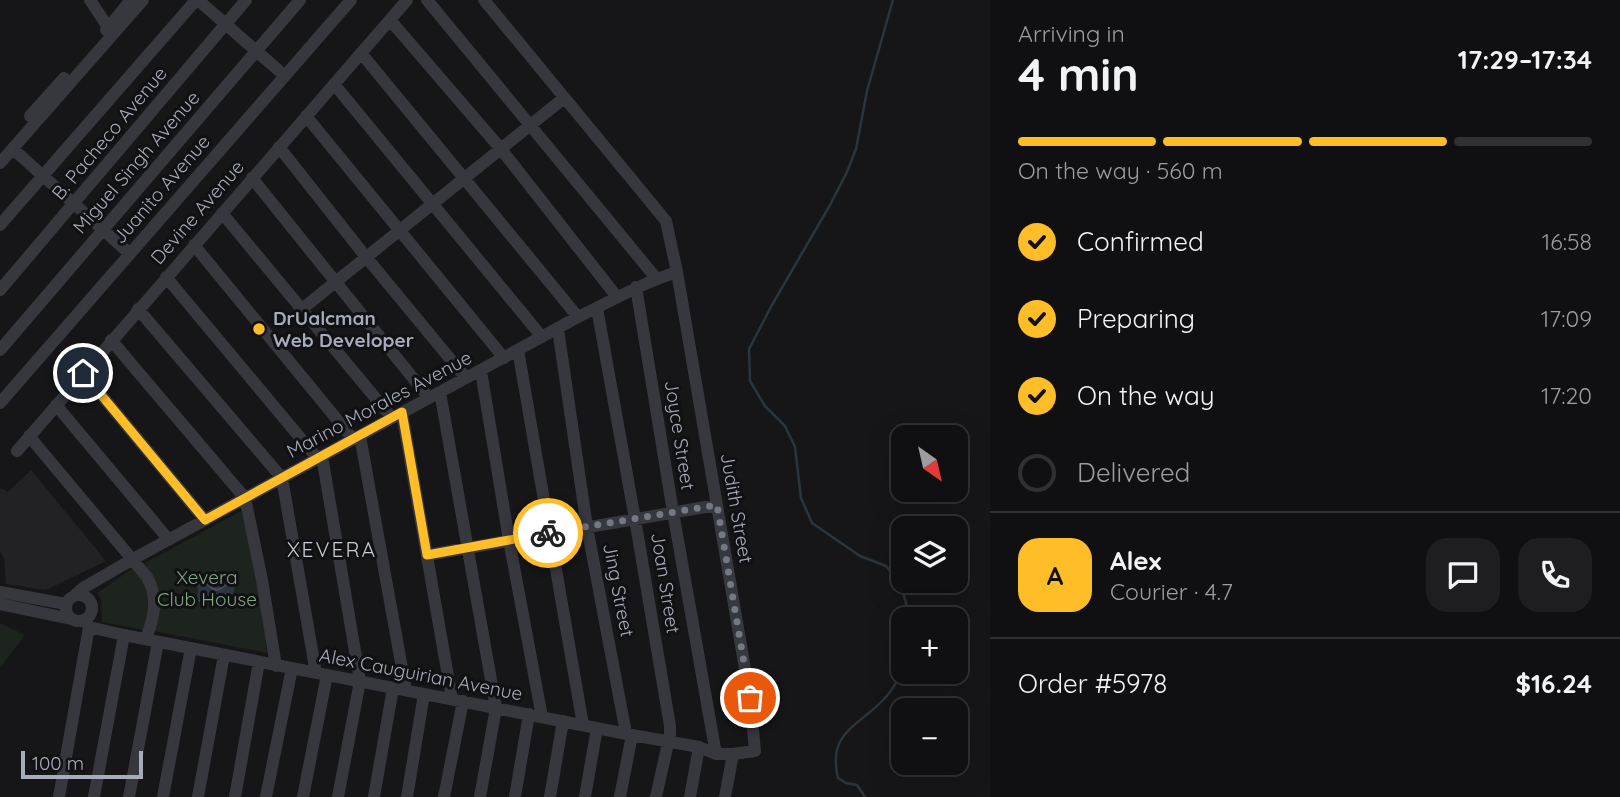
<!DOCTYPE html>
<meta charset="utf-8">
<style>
body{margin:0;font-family:Quicksand,sans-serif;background:#1e1e21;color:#f1f3f6;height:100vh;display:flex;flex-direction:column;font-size:26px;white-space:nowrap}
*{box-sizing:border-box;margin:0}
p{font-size:23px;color:#9c9da0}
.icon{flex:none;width:38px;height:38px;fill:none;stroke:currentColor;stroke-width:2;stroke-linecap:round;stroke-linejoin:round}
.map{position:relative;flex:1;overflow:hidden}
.sheet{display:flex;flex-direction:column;background:#101013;width:630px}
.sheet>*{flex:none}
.needle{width:46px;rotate:146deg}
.tools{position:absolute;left:891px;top:425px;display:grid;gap:14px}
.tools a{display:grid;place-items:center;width:77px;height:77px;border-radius:14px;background:#101013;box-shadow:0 7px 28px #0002,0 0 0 2px #303033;font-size:35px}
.scale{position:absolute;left:21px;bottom:18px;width:122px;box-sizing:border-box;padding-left:7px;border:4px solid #a7acba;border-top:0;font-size:19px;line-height:24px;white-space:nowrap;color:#a7acba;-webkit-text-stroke:5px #111114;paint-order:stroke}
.pin{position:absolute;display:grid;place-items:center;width:60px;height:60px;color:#fff;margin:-30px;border:4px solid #fff;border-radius:50%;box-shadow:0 2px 7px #0007}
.courier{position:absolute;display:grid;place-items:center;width:70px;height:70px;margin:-35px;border:5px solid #ffbd28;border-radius:50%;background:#fff;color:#222;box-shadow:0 2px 9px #0007}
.head em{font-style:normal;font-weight:700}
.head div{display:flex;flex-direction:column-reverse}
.head{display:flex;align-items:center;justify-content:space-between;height:119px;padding:0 28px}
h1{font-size:46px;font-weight:700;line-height:52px}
.bar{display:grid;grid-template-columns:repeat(4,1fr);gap:10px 7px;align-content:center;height:84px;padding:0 28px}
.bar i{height:9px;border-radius:5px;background:#303033}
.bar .on{background:#ffbd28}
.bar p{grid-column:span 4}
.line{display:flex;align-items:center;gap:18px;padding:0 28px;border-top:2px solid #303033}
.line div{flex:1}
.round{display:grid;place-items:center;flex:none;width:74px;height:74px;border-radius:21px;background:#1e1e21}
ol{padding:0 28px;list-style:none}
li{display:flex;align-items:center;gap:21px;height:77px}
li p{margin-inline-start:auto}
li .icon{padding:7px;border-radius:50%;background:#ffbd28;color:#111;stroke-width:4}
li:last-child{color:#9c9da0}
li i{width:38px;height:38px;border:4px solid #303033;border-radius:50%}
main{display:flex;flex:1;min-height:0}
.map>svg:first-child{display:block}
</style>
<main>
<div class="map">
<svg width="990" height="797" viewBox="0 0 990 797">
<defs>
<pattern id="water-waves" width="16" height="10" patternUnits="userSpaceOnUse" patternTransform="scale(1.75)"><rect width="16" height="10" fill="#2b353e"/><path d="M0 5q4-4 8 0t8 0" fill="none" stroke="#475058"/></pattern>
</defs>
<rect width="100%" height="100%" fill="#161619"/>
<path fill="#222226" d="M 31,470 L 106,561 L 46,590 L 6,584 L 4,558 L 0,551 L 0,490 L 1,488 L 8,492 Z"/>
<path fill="#1c241d" d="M 241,511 L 258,580 L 267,653 L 154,631 L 158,599 L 145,563 Z
M 136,566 L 146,584 L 150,601 L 144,630 L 102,622 L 101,599 L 97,593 Z
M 0,623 L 25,635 L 0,668 Z"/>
<path fill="url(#water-waves)" d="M 216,570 L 219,582 L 236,580 L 231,609 L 197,601 L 198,590 L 197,579 Z"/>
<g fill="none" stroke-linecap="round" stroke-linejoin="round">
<path stroke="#2b353e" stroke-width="2.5" d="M 893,0 L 867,91 L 856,149 L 847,172 L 830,205 L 772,305 L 749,349 L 750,381 L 765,406 L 785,426 L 795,447 L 801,498 L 812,523 L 860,556 L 886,566 L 901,586 L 911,620
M 865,797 L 857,785 L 846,783 L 838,778 C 827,732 858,727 884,699 C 892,691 897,681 903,672"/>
<path stroke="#37383e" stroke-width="12" d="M 90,0 L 108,27
M 198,0 L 285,76
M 427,0 L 656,278
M 390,20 L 501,149 L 617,297
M 106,30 L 131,0
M 361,53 L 578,317
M 334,84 L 542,337
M 30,116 L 64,78
M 306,116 L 504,358
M 279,147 L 366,257 L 466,378
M 13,149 L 130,254
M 0,163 L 143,0
M 252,178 L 429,398
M 222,213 L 392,418
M 0,225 L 196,0
M 194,245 L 353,439
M 166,277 L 318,459
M 636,287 L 673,512 L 716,754
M 0,290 L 246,0
M 597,308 L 635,519 L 670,726 L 670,734 L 656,797
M 138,309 L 282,478 L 316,673
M 302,309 L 564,98
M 558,329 L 587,527 L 626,733
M 111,340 L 245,498 L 262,580 L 276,666
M 0,350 L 300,0
M 518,350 L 583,725
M 481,371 L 509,540 L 542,717
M 83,373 L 205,520
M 440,392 L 496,708 L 480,797
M 0,403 L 351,0
M 56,405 L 169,540
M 402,413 L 452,699
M 29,436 L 147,577 C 159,599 154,617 146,639
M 360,436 L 406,690
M 17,451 L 407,0
M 322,456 L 360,681 L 338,797
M 427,555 L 717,505
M 0,592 L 66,604
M66 608a13 13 0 1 1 26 0a13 13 0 1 1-26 0Z
M 75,595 L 83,588 L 133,559 L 578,317 C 611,301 642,283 677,272
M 0,604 L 71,619
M 85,620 L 89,627 L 124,635 L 632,735 L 699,747 L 716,754 L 733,754 L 755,751 L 750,698 L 677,272 L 666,221 L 484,0
M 59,797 L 89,627
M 94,797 L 124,635
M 129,797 L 158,642
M 163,797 L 191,648
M 198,797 L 224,655
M 235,797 L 259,662
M 266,797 L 292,668
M 303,797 L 327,675
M 374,797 L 393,688
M 407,797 L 424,694
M 444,797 L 463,701
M 515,797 L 529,714
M 550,797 L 563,721
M 585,797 L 597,728
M 620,797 L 632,735
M 690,797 L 699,747
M 725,797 L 733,754"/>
</g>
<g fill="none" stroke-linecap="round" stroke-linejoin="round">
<path stroke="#747882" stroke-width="7" stroke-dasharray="0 12.6" d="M 548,533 L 717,505 L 750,698"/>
<path stroke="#ffbd28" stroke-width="9" d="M 83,373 L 205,520 L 402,412 L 427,555 L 548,533"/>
</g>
<circle fill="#ffbd28" stroke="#111114" stroke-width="2.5" cx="259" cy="329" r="7"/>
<g text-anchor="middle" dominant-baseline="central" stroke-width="6" stroke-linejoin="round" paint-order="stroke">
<g font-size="19" fill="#a7acba" stroke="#111114">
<text transform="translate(109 133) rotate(-50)">B. Pacheco Avenue</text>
<text transform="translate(136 162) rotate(-49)">Miguel Singh Avenue</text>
<text transform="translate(161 189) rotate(-49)">Juanito Avenue</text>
<text transform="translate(197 212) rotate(-49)">Devine Avenue</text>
<text transform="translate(379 404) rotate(-28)">Marino Morales Avenue</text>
<text transform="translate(680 435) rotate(81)">Joyce Street</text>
<text transform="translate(737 508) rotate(80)">Judith Street</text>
<text transform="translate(666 583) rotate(81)">Joan Street</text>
<text transform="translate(619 590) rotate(79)">Jing Street</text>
<text transform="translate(421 674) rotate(11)">Alex Cauguirian Avenue</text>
</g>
<g font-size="19" font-weight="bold" fill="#a7acba" stroke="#111114" text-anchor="start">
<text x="273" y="318">DrUalcman<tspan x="273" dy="22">Web Developer</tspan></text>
</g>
<g font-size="19" fill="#7ca680" stroke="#111114">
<text x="207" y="577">Xevera<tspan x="207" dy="22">Club House</tspan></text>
</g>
<g font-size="21" letter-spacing="2" fill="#c8cbd5" stroke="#111114">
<text x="332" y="549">XEVERA</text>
</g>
</g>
</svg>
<div class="tools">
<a><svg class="needle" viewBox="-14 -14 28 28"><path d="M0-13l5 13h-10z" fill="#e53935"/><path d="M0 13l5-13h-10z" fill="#9c9da0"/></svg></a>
<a><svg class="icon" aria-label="layers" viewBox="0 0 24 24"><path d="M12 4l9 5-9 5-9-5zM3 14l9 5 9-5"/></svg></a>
<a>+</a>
<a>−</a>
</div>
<div class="scale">100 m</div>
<div class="pin" style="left:750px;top:698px;background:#ea580c"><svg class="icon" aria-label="bag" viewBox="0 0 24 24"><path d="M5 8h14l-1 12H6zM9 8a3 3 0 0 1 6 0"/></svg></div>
<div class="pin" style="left:83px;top:373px;background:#1f2937"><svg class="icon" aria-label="home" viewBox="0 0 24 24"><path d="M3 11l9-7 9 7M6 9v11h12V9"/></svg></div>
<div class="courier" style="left:548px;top:533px"><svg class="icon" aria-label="bike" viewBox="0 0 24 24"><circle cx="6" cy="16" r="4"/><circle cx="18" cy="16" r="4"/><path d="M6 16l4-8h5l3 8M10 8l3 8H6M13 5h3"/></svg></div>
</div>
<section class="sheet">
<div class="head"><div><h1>4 min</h1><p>Arriving in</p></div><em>17:29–17:34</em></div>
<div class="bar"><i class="on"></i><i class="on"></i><i class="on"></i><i></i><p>On the way · 560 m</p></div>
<ol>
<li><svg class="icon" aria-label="check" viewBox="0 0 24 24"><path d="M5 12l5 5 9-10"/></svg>Confirmed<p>16:58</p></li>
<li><svg class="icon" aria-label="check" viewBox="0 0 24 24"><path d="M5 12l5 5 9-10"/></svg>Preparing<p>17:09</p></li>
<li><svg class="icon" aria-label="check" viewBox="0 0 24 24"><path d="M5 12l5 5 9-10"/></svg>On the way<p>17:20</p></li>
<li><i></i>Delivered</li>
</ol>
<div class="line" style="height:126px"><b class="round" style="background:#ffbd28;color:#111">A</b><div><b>Alex</b><p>Courier · 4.7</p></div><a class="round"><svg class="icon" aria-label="chat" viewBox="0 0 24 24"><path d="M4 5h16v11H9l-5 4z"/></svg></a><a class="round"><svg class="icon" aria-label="phone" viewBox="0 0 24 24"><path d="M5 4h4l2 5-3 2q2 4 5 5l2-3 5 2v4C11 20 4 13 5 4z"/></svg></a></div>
<div class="line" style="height:91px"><div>Order #5978</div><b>$16.24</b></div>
</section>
</main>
